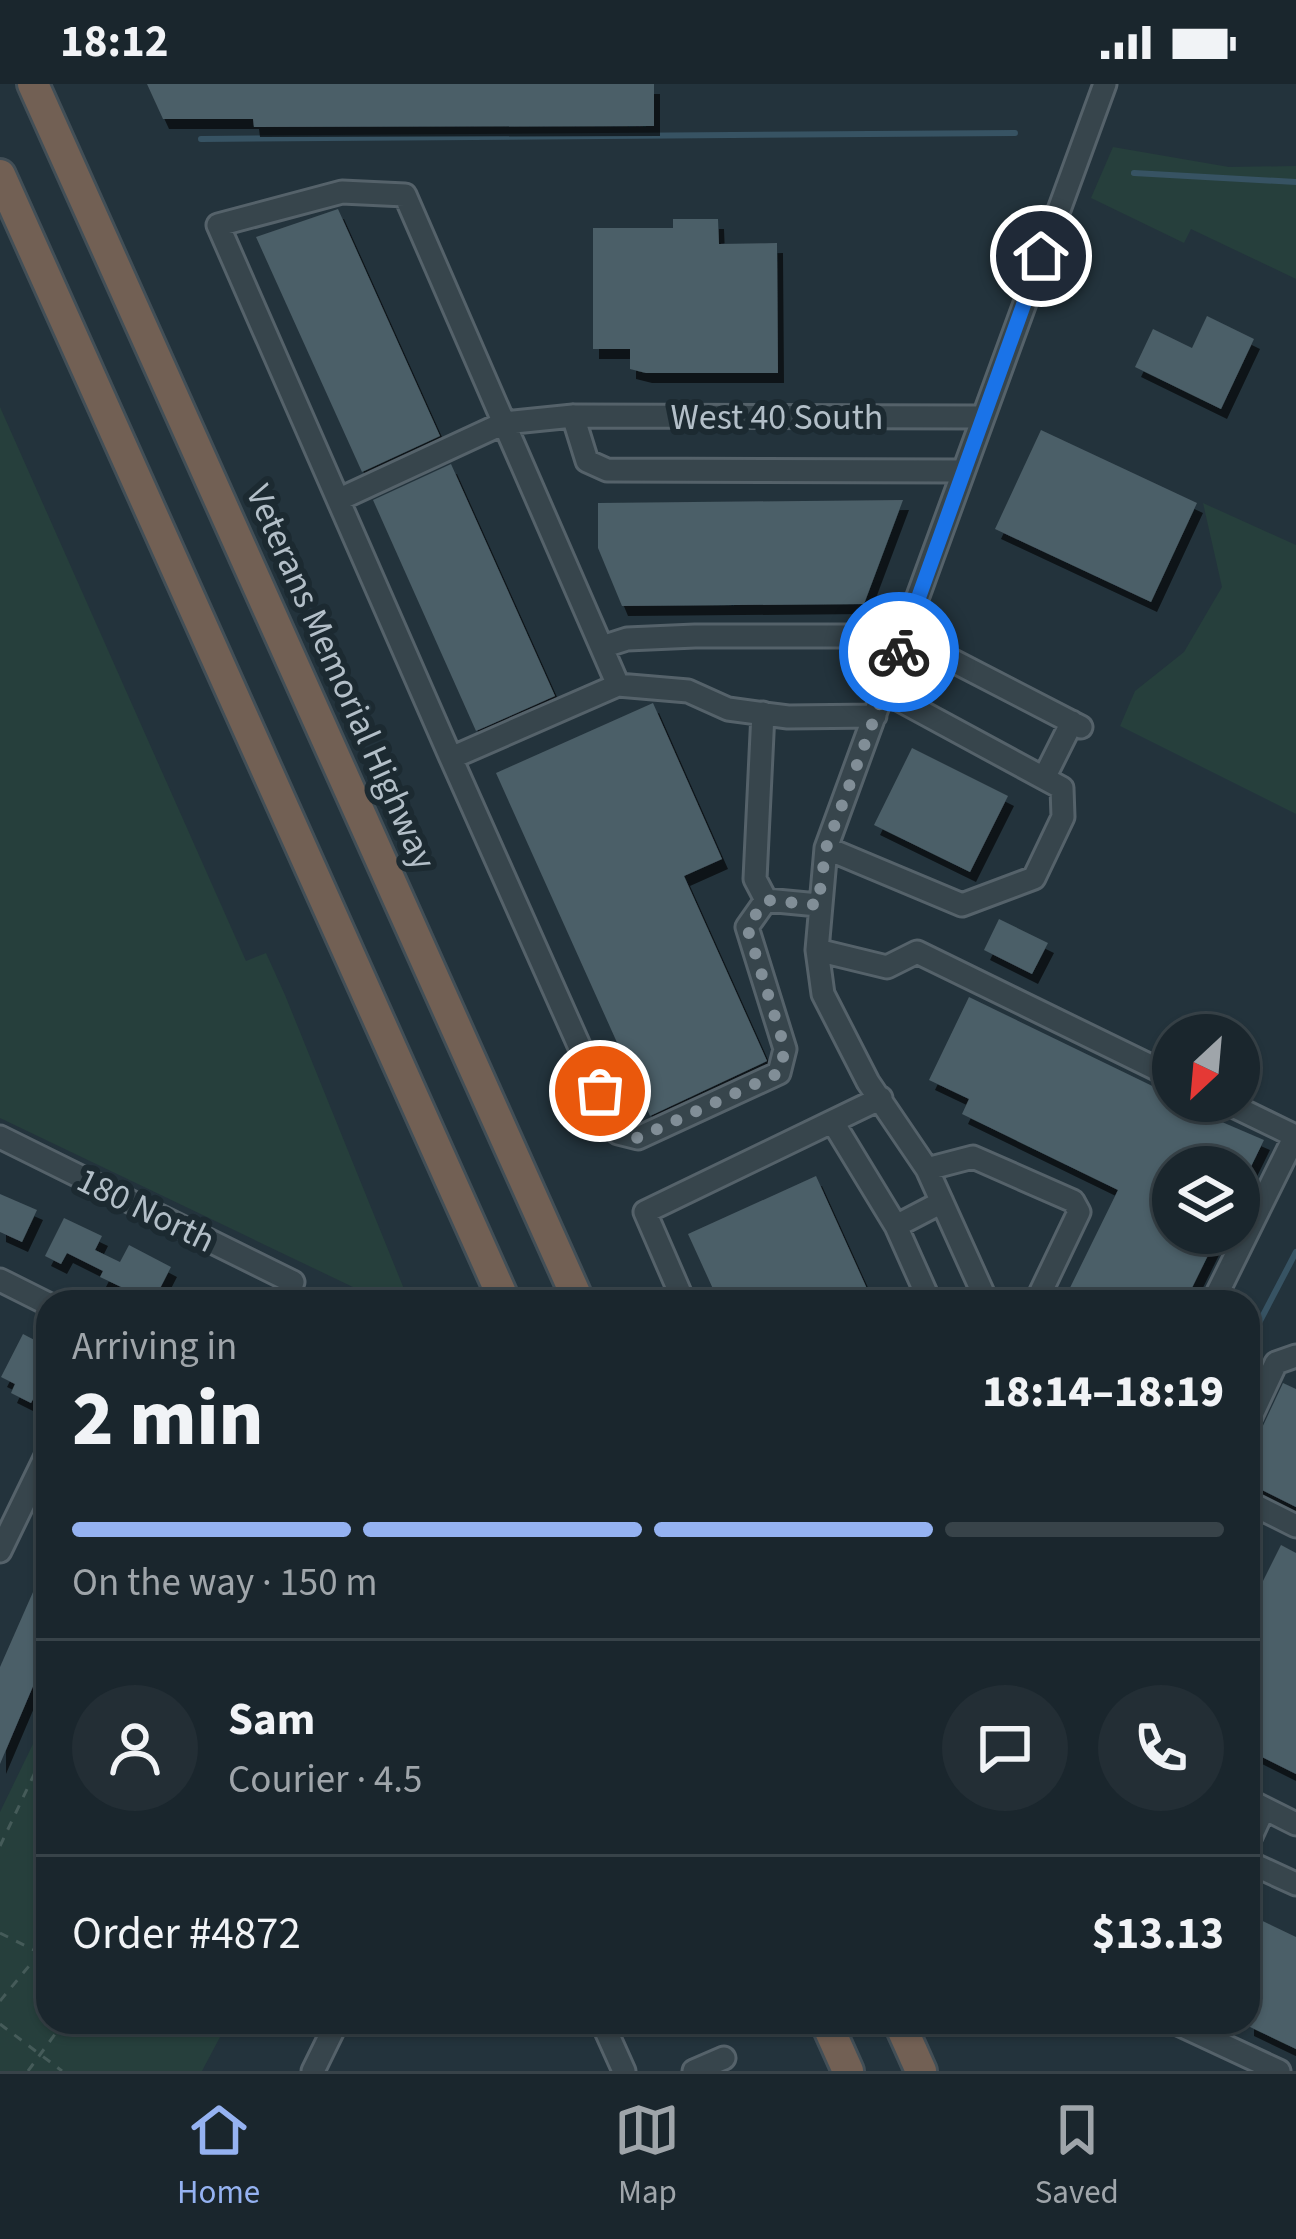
<!DOCTYPE html>
<meta charset="utf-8">
<style>
body{margin:0;font-family:"Source Sans 3",sans-serif;background:#232e35;color:#f1f3f6;height:100vh;display:flex;flex-direction:column;font-size:45px;white-space:nowrap}
*{box-sizing:border-box;margin:0}
p{font-size:39px;color:#9fa5aa}
.icon{flex:none;width:66px;height:66px;fill:none;stroke:currentColor;stroke-width:2;stroke-linecap:round;stroke-linejoin:round}
.map{position:relative;flex:1;overflow:hidden}
.side{position:absolute;left:36px;top:1206px;width:1224px;height:744px;display:flex;flex-direction:column;background:#1a262d;border-radius:36px;box-shadow:0 3px 9px #0004,0 0 0 3px #384349}
.side>*{flex:none}
.needle{width:78px;rotate:206deg}
.tools{position:absolute;left:1152px;top:930px;display:grid;gap:24px}
.tools a{display:grid;place-items:center;width:108px;height:108px;border-radius:50%;background:#1a262d;box-shadow:0 3px 9px #0004,0 0 0 3px #384349;font-size:60px}
.pin{position:absolute;display:grid;place-items:center;width:102px;height:102px;color:#fff;margin:-51px;border:6px solid #fff;border-radius:50%;box-shadow:0 3px 12px #0007}
.courier{position:absolute;display:grid;place-items:center;width:120px;height:120px;margin:-60px;border:9px solid #1a73e8;border-radius:50%;background:#fff;color:#222;box-shadow:0 3px 15px #0007}
.head em{font-style:normal;font-weight:800}
.head div{display:flex;flex-direction:column-reverse}
.head{display:flex;align-items:center;justify-content:space-between;height:204px;padding:0 36px}
h1{font-size:78px;font-weight:800;line-height:90px}
.bar{display:grid;grid-template-columns:repeat(4,1fr);gap:18px 12px;align-content:center;height:144px;padding:0 36px}
.bar i{height:15px;border-radius:9px;background:#384349}
.bar .on{background:#95b2f1}
.bar p{grid-column:span 4}
.line{display:flex;align-items:center;gap:30px;padding:0 36px;border-top:3px solid #384349}
.line div{flex:1}
.round{display:grid;place-items:center;flex:none;width:126px;height:126px;border-radius:63px;background:#232e35}
.status{display:flex;justify-content:space-between;align-items:center;height:84px;padding:0 60px;background:#1a262d;direction:ltr}
.status svg{height:33px;fill:currentColor}
.tabs{display:flex;justify-content:space-around;align-items:center;height:168px;border-top:3px solid #384349;background:#1a262d;font-size:33px;color:#9fa5aa}
.tabs a{display:grid;justify-items:center;gap:6px}
.tabs .on{color:#95b2f1}
.map>svg:first-child{display:block}
</style>
<div class="status"><b>18:12</b><svg viewBox="0 0 49 12"><path d="M0 12V9h3v3zM5 12V6h3v6zM10 12V3h3v9zM15 12V0h3v12zM26 1h20v11H26zM47 4h2v5h-2z"/></svg></div>
<div class="map">
<svg width="1296" height="1987" viewBox="0 0 1296 1987">
<defs>
<filter id="shadow"><feDropShadow dx="6" dy="10" stdDeviation="0" flood-color="#0009"/></filter>
</defs>
<rect width="100%" height="100%" fill="#23333c"/>
<path fill="#263f3c" d="M 1113,63 L 1229,83 L 1296,82 L 1296,195 L 1191,145 L 1184,159 L 1091,114 Z
M 0,323 L 246,877 L 266,869 L 285,911 L 404,1205 L 380,1216 L 0,1034 Z
M 1203,419 L 1296,461 L 1296,730 L 1120,642 L 1135,607 L 1184,568 L 1222,503 Z
M 48,1629 L 48,1938 L 228,1938 L 202,1987 L 0,1987 L 0,1728 Z"/>
<g fill="none" stroke-linecap="round" stroke-linejoin="round">
<path stroke="#375363" stroke-width="6" d="M 201,55 L 1015,49
M 1134,89 L 1296,98
M 1248,1260 L 1296,1168"/>
</g>
<path fill="#4c5e67" filter="url(#shadow)" d="M 147,0 L 654,0 L 654,42 L 254,43 L 253,35 L 163,35 Z
M 338,125 L 440,352 L 362,388 L 256,153 Z
M 673,135 L 718,135 L 719,160 L 777,159 L 778,289 L 646,289 L 630,285 L 630,265 L 593,265 L 593,144 L 673,144 Z
M 1207,232 L 1254,255 L 1221,325 L 1135,283 L 1153,245 L 1192,264 Z
M 1041,346 L 1197,419 L 1151,518 L 995,445 Z
M 451,380 L 555,612 L 476,647 L 373,416 Z
M 903,416 L 864,520 L 622,522 L 598,464 L 598,419 Z
M 653,619 L 722,775 L 684,792 L 767,977 L 650,1032 L 496,689 Z
M 912,664 L 1008,712 L 970,788 L 874,741 Z
M 999,835 L 1048,859 L 1032,890 L 984,866 Z
M 969,913 L 1173,1012 L 1173,1017 L 1264,1056 L 1239,1107 L 1239,1083 L 1173,1083 L 1173,1149 L 1219,1149 L 1185,1218 L 1063,1218 L 1118,1106 L 962,1030 L 969,1015 L 929,996 Z
M 816,1092 L 873,1218 L 719,1218 L 688,1150 Z
M 0,1110 L 37,1126 L 22,1158 L 0,1148 Z
M 64,1134 L 102,1152 L 95,1166 L 120,1178 L 129,1161 L 171,1183 L 153,1218 L 100,1193 L 103,1187 L 67,1169 L 61,1180 L 45,1172 Z
M 23,1250 L 48,1263 L 37,1294 L 43,1297 L 31,1319 L 11,1309 L 15,1300 L 1,1293 Z
M 1283,1299 L 1296,1305 L 1296,1423 L 1248,1399 L 1248,1354 L 1261,1346 Z
M 1281,1461 L 1296,1469 L 1296,1690 L 1248,1666 L 1248,1527 Z
M 48,1474 L 48,1567 L 0,1680 L 0,1583 Z
M 1248,1830 L 1296,1853 L 1296,1965 L 1248,1942 Z"/>
<g fill="none" stroke-linecap="round" stroke-linejoin="round">
<defs>
<path id="minor" d="M 573,332 L 587,377 L 607,386 L 962,387
M 340,415 L 504,339 L 405,111 L 342,108 L 218,141 L 451,674 L 618,601 L 504,339 L 573,332 L 981,333
M 602,563 L 627,555 L 695,552 L 905,552 L 1081,643
M 618,601 L 688,607 L 728,625 L 788,633 L 875,632
M 763,629 L 755,795 L 766,816 L 818,821
M 451,674 L 618,1049 L 638,1054 L 779,989 L 785,965 L 747,843 L 766,816
M 1044,694 L 1072,638
M 826,764 L 962,821 L 1034,794 L 1063,733 L 1062,704 L 883,607
M 817,866 L 887,883 L 917,868 L 1173,993
M 834,1040 L 896,1142
M 0,1053 L 293,1198
M 927,1085 L 973,1073 L 1073,1117 L 1079,1128 L 1036,1218
M 0,1196 L 48,1220
M 684,1218 L 645,1128 L 881,1014
M 930,1218 L 896,1142 L 942,1118
M 987,1218 L 927,1085 L 868,998 L 823,910 L 817,866 L 826,764 L 1105,0
M 1213,1218 L 1295,1052 L 1223,1017
M 1248,1339 L 1276,1279 L 1296,1272
M 1248,1418 L 1296,1442
M 0,1467 L 48,1368
M 1248,1716 L 1296,1740
M 1248,1759 L 1264,1724
M 1248,1778 L 1296,1800
M 602,1938 L 624,1987
M 1174,1938 L 1279,1987
M 313,1987 L 337,1938
M 694,1987 L 724,1974"/>
<path id="highway" d="M 33,0 L 579,1218
M 0,91 L 505,1218
M 826,1938 L 848,1987
M 899,1938 L 921,1987"/>
</defs>
<use href="#minor" stroke="#55626a" stroke-width="27"/>
<use href="#highway" stroke="#424f57" stroke-width="36"/>
<path stroke="#455b59" stroke-width="3" stroke-dasharray="9 9" stroke-linecap="butt" d="M 0,1762 L 48,1661
M 0,1849 L 38,1868
M 0,1917 L 48,1859
M 0,1940 L 62,1987
M 28,1987 L 64,1938"/>
<use href="#minor" stroke="#37454c" stroke-width="21"/>
<use href="#highway" stroke="#726054" stroke-width="30"/>
</g>
<g fill="none" stroke-linecap="round" stroke-linejoin="round">
<path stroke="#818e97" stroke-width="12" stroke-dasharray="0 21.6" d="M 600,1007 L 618,1048 L 638,1054 L 779,989 L 785,965 L 747,843 L 766,816 L 818,821 L 826,764 L 899,568"/>
<path stroke="#1a73e8" stroke-width="15" d="M 899,568 L 1041,172"/>
</g>
<g text-anchor="middle" dominant-baseline="central" stroke-width="12" stroke-linejoin="round" paint-order="stroke">
<g font-size="36" fill="#b3bfc8" stroke="#1c2a31">
<text x="777" y="333">West 40 South</text>
<text transform="translate(341 593) rotate(66)">Veterans Memorial Highway</text>
<text transform="translate(146 1126) rotate(26)">180 North</text>
</g>
</g>
</svg>
<div class="tools">
<a><svg class="needle" viewBox="-14 -14 28 28"><path d="M0-13l5 13h-10z" fill="#e53935"/><path d="M0 13l5-13h-10z" fill="#9fa5aa"/></svg></a>
<a><svg class="icon" aria-label="layers" viewBox="0 0 24 24"><path d="M12 4l9 5-9 5-9-5zM3 14l9 5 9-5"/></svg></a>
</div>
<div class="pin" style="left:600px;top:1007px;background:#ea580c"><svg class="icon" aria-label="bag" viewBox="0 0 24 24"><path d="M5 8h14l-1 12H6zM9 8a3 3 0 0 1 6 0"/></svg></div>
<div class="pin" style="left:1041px;top:172px;background:#1f2937"><svg class="icon" aria-label="home" viewBox="0 0 24 24"><path d="M3 11l9-7 9 7M6 9v11h12V9"/></svg></div>
<div class="courier" style="left:899px;top:568px"><svg class="icon" aria-label="bike" viewBox="0 0 24 24"><circle cx="6" cy="16" r="4"/><circle cx="18" cy="16" r="4"/><path d="M6 16l4-8h5l3 8M10 8l3 8H6M13 5h3"/></svg></div>
<section class="side">
<div class="head"><div><h1>2 min</h1><p>Arriving in</p></div><em>18:14–18:19</em></div>
<div class="bar"><i class="on"></i><i class="on"></i><i class="on"></i><i></i><p>On the way · 150 m</p></div>
<div class="line" style="height:216px"><a class="round"><svg class="icon" aria-label="person" viewBox="0 0 24 24"><circle cx="12" cy="8" r="4"/><path d="M4 21q1-7 8-7t8 7"/></svg></a><div><b>Sam</b><p>Courier · 4.5</p></div><a class="round"><svg class="icon" aria-label="chat" viewBox="0 0 24 24"><path d="M4 5h16v11H9l-5 4z"/></svg></a><a class="round"><svg class="icon" aria-label="phone" viewBox="0 0 24 24"><path d="M5 4h4l2 5-3 2q2 4 5 5l2-3 5 2v4C11 20 4 13 5 4z"/></svg></a></div>
<div class="line" style="height:156px"><div>Order #4872</div><b>$13.13</b></div>
</section>
</div>
<nav class="tabs">
<a class="on"><svg class="icon" aria-label="home" viewBox="0 0 24 24"><path d="M3 11l9-7 9 7M6 9v11h12V9"/></svg>Home</a>
<a><svg class="icon" aria-label="map" viewBox="0 0 24 24"><path d="M3 6l6-2 6 2 6-2v14l-6 2-6-2-6 2zM9 4v14M15 6v14"/></svg>Map</a>
<a><svg class="icon" aria-label="saved" viewBox="0 0 24 24"><path d="M7 4h10v16l-5-4-5 4z"/></svg>Saved</a>
</nav>
